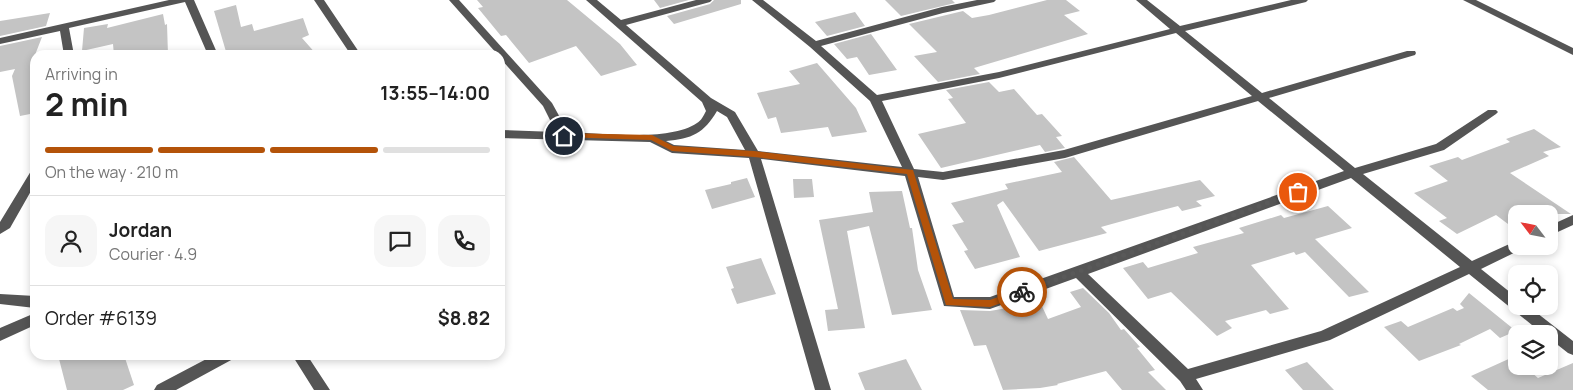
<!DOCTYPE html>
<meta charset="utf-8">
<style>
body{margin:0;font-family:Manrope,sans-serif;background:#f6f6f6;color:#222;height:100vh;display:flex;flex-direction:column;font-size:19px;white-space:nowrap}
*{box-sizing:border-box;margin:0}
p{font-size:16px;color:#767676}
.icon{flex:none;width:28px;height:28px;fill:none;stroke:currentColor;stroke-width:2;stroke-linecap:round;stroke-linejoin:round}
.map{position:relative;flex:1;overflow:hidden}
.drawer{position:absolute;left:30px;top:50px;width:475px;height:310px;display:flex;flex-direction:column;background:#fff;border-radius:15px;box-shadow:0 2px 8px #0003}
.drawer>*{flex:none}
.needle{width:32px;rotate:302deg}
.fabs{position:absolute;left:1508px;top:205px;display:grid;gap:10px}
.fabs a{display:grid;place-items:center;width:50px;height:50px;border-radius:10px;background:#fff;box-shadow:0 2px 8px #0003;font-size:25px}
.pin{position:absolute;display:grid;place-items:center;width:42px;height:42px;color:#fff;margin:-21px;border:2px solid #fff;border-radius:50%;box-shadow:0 1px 5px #0007}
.courier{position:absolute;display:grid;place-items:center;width:50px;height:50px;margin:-25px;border:4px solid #b45309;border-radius:50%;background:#fff;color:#222;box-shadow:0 1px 6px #0007}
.summary em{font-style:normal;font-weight:700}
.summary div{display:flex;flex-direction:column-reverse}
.summary{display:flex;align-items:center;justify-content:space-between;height:85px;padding:0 15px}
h1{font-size:32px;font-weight:700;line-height:38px}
.bar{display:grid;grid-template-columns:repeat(4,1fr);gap:8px 5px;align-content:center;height:60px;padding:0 15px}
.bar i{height:6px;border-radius:4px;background:#e0e0e0}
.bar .current{background:#b45309}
.bar p{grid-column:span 4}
.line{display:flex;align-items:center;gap:12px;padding:0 15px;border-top:1px solid #e0e0e0}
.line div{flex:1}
.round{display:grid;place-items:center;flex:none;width:52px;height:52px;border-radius:15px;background:#f6f6f6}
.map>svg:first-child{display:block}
</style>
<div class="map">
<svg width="1573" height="390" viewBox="0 0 1573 390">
<rect width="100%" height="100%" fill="#fff"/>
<path fill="#c4c4c4" d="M 477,0 L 567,0 L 620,44 L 637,65 L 601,76 L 576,46 L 529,63 L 506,35 L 501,36 L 478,8 L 483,7 Z
M 654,0 L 689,0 L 660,8 Z
M 714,0 L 741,0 L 741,4 L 674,24 L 667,16 L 710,4 Z
M 885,0 L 952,0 L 955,3 L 901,16 Z
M 1047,0 L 1066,0 L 1080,11 L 1064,15 L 1088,34 L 974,68 L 980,74 L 938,82 L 914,56 L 937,52 L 909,24 L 963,11 L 972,18 L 989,15 Z
M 236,5 L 241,27 L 252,24 L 254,31 L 303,18 L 309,35 L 302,38 L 317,55 L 227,55 L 214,11 Z
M 855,12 L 865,26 L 827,36 L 815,22 Z
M 50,13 L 46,26 L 0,36 L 0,21 Z
M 163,14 L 165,25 L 167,24 L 168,55 L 114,55 L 113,44 L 82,51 L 84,28 L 108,24 L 107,28 Z
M 871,34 L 897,70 L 869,75 L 857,57 L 847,59 L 834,44 Z
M 42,37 L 35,55 L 35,113 L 20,116 L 12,76 L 15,69 L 0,72 L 0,46 Z
M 817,63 L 856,108 L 867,132 L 832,137 L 828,127 L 781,133 L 776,117 L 768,119 L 757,93 L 800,84 L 789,71 Z
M 989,82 L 999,92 L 1014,89 L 1037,115 L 1042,114 L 1062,136 L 1056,137 L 1065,148 L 1045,152 L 1040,145 L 941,168 L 918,134 L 966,123 L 948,99 L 953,98 L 946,90 Z
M 1534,129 L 1561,147 L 1543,152 L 1549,156 L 1510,173 L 1571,214 L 1516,214 L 1516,230 L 1496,215 L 1457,234 L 1439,221 L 1447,218 L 1414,193 L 1448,181 L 1429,166 L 1458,157 L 1462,160 L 1510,142 L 1506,139 Z
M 1074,157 L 1111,200 L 1200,180 L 1215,196 L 1196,201 L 1202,206 L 1182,211 L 1178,206 L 1155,212 L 1101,227 L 1107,233 L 1039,251 L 1003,201 L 997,205 L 1020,257 L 975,269 L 964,251 L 968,250 L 952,225 L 964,222 L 951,203 L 1008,189 L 1005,184 L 1062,172 L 1054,162 Z
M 747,178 L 755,197 L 712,209 L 705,190 L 731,184 L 731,182 Z
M 793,179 L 812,179 L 814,197 L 794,198 Z
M 902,191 L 910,228 L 912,228 L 918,270 L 932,310 L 892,315 L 869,226 L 847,231 L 865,328 L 828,331 L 825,310 L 838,309 L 819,220 L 873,212 L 869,192 Z
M 1328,206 L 1352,228 L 1315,239 L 1369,292 L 1349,297 L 1305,252 L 1296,255 L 1294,252 L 1251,265 L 1289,309 L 1270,314 L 1266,310 L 1225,321 L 1232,328 L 1217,336 L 1171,292 L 1148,299 L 1123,268 L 1143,262 L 1148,268 L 1198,253 L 1193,247 L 1244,233 L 1239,228 L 1281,215 L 1284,218 Z
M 761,258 L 776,294 L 737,304 L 731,289 L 734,288 L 726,267 Z
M 1083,288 L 1109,313 L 1121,330 L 1124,329 L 1140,347 L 1137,348 L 1155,370 L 1148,372 L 1166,390 L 1122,390 L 1106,371 L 1057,384 L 1058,385 L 1040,388 L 1003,390 L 986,345 L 974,346 L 960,310 L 990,311 L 1040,302 L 1048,319 L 1081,307 L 1070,292 Z
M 1469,293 L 1516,331 L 1500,338 L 1490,329 L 1459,344 L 1461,345 L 1419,361 L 1384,327 L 1401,321 L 1408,327 L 1453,308 L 1457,311 L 1464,308 L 1460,304 Z
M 58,355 L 124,355 L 134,385 L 123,390 L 67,390 Z
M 1513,357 L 1516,360 L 1516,366 L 1524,366 L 1538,378 L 1573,363 L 1573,390 L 1488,390 L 1471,376 Z
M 906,359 L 922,390 L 865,390 L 858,373 Z
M 1307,362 L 1334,390 L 1303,390 L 1285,370 Z"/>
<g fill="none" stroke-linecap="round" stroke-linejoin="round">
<path fill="#555" fill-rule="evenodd" d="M 169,0 L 194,0 L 218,55 L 208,55 L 185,2 L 69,28 L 74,55 L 64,55 L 60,31 L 0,44 L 0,38 Z
M 314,0 L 324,0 L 361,55 L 351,55 Z
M 449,0 L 459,0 L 552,103 L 568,132 C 602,133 669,142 697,123 C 701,121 704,115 706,111 L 702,102 L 586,0 L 597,0 L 621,20 L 696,0 L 712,0 L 710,2 L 626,25 L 711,98 L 735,112 L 758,151 L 902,167 L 870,101 L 810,47 L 752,0 L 763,0 L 816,41 L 942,7 L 977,0 L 996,0 L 994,2 L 943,13 L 821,46 L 877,95 L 999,72 L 1170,29 L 1136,0 L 1147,0 L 1180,26 L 1291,0 L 1308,0 L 1306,2 L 1185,31 L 1262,93 L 1407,51 L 1415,51 L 1416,53 L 1415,55 L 1269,98 L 1355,168 L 1436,144 L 1488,110 L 1496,110 L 1498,112 L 1496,114 L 1444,150 L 1363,174 L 1472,261 L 1516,241 L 1516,246 L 1523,246 L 1522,249 L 1481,269 L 1516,297 L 1516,306 L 1528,306 L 1573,341 L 1573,355 L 1568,353 L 1549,338 L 1549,334 L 1543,334 L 1469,274 L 1330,340 L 1196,379 L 1203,390 L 1186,390 L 1180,381 L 1076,278 L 990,309 L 944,306 L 905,176 L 761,159 L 831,390 L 815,390 L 749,158 L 672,153 L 650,142 L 500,138 L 500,130 L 556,132 L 543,106 L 500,58 L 500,55 L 498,55 ZM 1176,33 L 1252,96 L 1064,150 L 943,172 L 914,169 L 882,101 L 999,78 ZM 1258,101 L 1344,171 L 990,297 L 954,297 L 918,177 L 943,180 L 1065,158 ZM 717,111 L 727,117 L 745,150 L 674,145 L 666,141 C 692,139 704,133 717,111 ZM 1351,178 L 1460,267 L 1321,331 L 1188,369 L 1088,274 Z
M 1463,0 L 1476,0 L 1573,48 L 1573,55 Z
M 35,170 L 35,184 L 10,228 L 0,234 L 0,222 L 31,171 Z
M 1573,215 L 1573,225 L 1549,236 L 1549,226 Z
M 0,294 L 35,296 L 35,308 L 0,304 Z
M 35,313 L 35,325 L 0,341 L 0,328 Z
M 214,355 L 235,355 L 233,359 L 176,390 L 154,390 L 157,385 Z
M 292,355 L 307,355 L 330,390 L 314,390 Z"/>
</g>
<path fill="#b45309" d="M 564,133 L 652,135 L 673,146 L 754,151 L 913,170 L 953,299 L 990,300 L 1022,288 L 1027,292 L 1026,294 L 990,307 L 946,305 L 907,174 L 754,157 L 672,151 L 651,140 L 561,137 L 560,136 Z"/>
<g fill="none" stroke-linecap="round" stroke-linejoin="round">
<path stroke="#595959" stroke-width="5" stroke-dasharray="0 9" d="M 1022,292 L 1298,192"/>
</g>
</svg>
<div class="fabs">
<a><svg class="needle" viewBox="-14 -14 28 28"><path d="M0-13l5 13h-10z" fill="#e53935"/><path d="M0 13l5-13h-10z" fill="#767676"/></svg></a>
<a><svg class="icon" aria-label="locate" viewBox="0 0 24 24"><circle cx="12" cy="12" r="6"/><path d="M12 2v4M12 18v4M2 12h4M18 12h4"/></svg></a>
<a><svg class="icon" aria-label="layers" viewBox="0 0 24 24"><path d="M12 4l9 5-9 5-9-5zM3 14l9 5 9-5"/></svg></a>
</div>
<div class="pin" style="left:1298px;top:192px;background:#ea580c"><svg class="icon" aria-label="bag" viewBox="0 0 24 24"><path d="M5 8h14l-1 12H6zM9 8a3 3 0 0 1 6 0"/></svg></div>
<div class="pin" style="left:564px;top:136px;background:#1f2937"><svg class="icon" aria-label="home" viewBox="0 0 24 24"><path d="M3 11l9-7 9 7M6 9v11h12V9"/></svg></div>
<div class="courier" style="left:1022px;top:292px"><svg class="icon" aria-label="bike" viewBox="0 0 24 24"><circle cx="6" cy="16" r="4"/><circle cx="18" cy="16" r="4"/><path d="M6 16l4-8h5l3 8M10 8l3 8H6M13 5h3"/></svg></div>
<section class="drawer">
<div class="summary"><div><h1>2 min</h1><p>Arriving in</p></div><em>13:55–14:00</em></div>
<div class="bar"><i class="current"></i><i class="current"></i><i class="current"></i><i></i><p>On the way · 210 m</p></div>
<div class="line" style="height:90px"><a class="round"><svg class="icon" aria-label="person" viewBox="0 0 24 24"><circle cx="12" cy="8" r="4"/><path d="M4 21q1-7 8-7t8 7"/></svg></a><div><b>Jordan</b><p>Courier · 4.9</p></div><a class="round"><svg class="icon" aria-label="chat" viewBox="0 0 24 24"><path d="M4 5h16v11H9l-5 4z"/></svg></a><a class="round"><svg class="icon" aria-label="phone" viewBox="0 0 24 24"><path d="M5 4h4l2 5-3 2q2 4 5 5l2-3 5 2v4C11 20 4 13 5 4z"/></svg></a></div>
<div class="line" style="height:65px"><div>Order #6139</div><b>$8.82</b></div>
</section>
</div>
